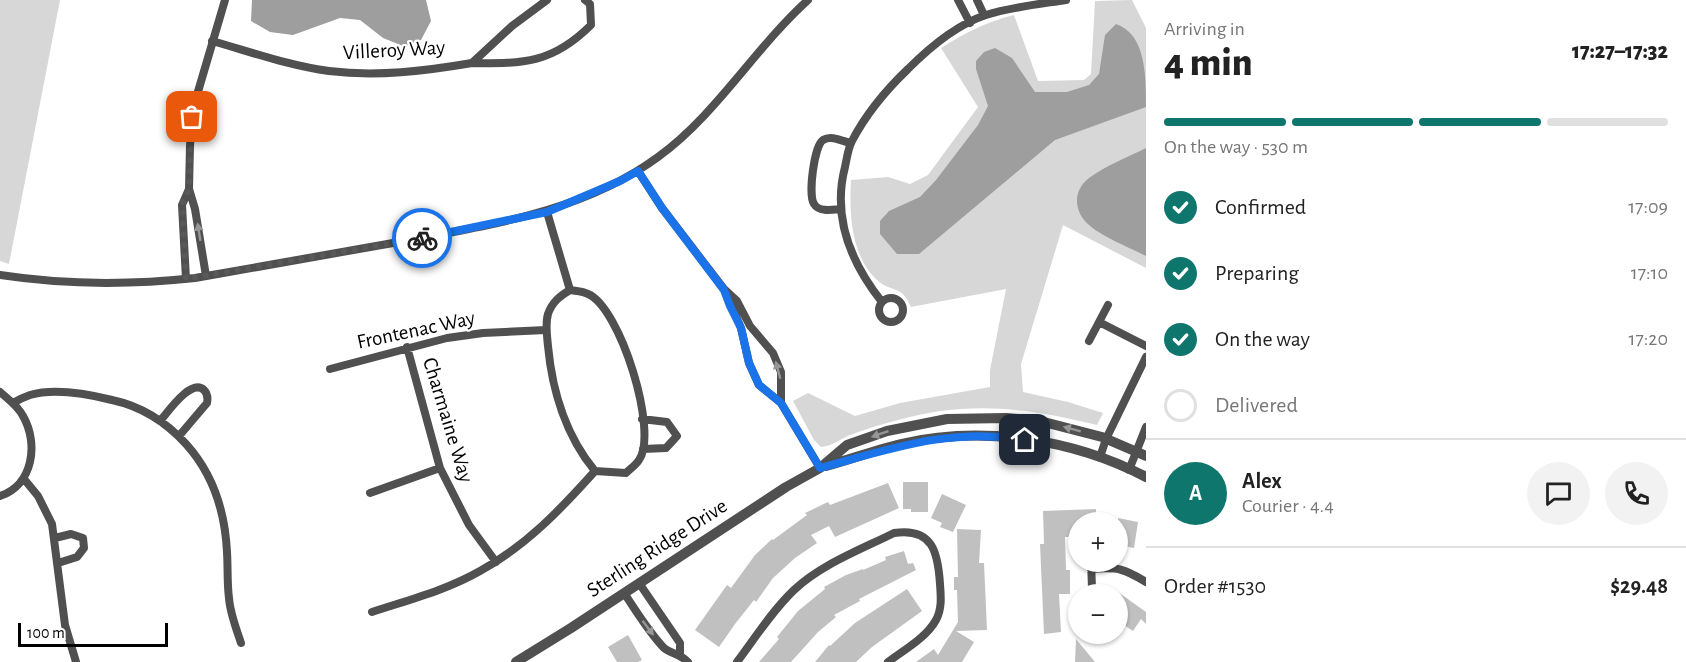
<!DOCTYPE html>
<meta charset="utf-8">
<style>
body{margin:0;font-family:"Alegreya Sans",sans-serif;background:#f2f2f2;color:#222;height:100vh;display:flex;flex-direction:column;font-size:22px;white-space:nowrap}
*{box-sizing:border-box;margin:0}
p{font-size:20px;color:#767676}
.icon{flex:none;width:33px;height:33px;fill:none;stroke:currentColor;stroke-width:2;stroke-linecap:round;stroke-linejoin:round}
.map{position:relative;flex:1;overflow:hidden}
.side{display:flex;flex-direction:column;background:#fff;width:540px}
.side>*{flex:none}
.controls{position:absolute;left:1068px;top:512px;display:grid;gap:12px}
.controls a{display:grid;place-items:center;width:60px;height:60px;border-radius:50%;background:#fff;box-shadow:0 2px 4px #0004;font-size:30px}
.scale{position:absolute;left:18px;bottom:15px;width:150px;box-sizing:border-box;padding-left:6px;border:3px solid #000;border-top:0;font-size:16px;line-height:21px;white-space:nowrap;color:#000;-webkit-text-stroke:4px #fff;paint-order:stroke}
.pin{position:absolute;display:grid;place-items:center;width:51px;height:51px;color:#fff;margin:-26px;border-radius:12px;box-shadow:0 3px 9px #0006}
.courier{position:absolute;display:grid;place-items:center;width:60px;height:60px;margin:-30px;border:4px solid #1a73e8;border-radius:50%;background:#fff;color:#222;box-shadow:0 2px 8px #0007}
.headline em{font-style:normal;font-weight:800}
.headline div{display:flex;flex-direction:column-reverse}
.headline{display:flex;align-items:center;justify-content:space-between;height:102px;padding:0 18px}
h1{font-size:39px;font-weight:800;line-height:45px}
.bar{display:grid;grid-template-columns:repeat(4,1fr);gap:9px 6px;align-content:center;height:72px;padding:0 18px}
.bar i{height:8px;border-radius:4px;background:#e0e0e0}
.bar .selected{background:#0f766e}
.bar p{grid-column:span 4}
.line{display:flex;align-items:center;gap:15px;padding:0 18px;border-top:2px solid #e0e0e0}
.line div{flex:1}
.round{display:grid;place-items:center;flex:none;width:63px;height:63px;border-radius:32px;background:#f2f2f2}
ol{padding:0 18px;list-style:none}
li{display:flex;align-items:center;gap:18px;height:66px}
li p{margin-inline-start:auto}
li .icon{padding:6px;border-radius:50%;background:#0f766e;color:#fff;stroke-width:4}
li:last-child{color:#767676}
li i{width:33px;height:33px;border:3px solid #e0e0e0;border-radius:50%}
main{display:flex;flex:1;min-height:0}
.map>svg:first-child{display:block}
</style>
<main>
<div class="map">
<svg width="1146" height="662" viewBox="0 0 1146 662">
<rect width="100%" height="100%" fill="#fff"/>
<path fill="#d7d7d7" d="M 0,0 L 60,0 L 9,264 L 0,261 Z
M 1132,0 L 1146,28 L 1146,268 L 1063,225 L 1021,364 L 1023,392 L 1068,402 L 1103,413 L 1097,425 C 1029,408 968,400 898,420 C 882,424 866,429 850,435 C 840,439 833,446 821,447 L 814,440 L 793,401 L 808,393 L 855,416 L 900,403 L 990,387 L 990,370 L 1006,289 L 911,307 C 901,283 891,294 876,279 C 851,255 849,213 851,180 L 888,177 L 910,184 L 928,175 L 978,107 L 941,48 C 965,33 986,22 1014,15 L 1038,81 L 1084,80 L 1091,74 L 1095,1 Z"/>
<path fill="#9e9e9e" d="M 252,0 L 426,0 L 431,21 L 421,40 L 403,46 L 383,38 L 360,20 L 340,18 L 293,35 L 270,32 L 251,21 Z
M 1116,24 C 1146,34 1146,76 1146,107 L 1055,140 L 919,254 L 897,254 L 880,234 L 880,221 L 889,211 L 920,197 L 936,180 L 978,125 L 988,106 L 976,69 L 976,61 L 984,52 L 995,48 L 1012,58 L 1035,92 L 1067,92 L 1089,85 L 1099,74 L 1105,35 Z
M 1146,148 L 1146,256 C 1130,248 1101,236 1089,225 C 1074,212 1072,191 1089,178 C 1105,166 1128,157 1146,148 Z"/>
<path fill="#c0c0c0" d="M 903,482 L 928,482 L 928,512 L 911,512 L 911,509 L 903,509 Z
M 888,483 L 899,508 L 835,537 L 829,526 L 811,535 L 817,543 L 795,558 L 773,578 L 756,602 L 754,600 L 735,624 L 719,647 L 695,630 L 727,585 L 731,588 L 755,555 L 772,539 L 773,540 L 807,515 L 805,513 L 828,502 L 830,505 Z
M 942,494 L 966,505 L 953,532 L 940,527 L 942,523 L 931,518 Z
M 1096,509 L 1096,514 L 1116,518 L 1116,522 L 1078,522 L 1078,537 L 1065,537 L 1066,570 L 1070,570 L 1070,594 L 1059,594 L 1061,632 L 1044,634 L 1040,544 L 1044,544 L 1043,511 Z
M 1118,518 L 1138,522 L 1134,548 L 1118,545 Z
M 957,529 L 981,530 L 979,563 L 984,563 L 987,630 L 956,631 L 974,642 L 962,662 L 916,662 L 934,649 L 938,655 L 958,622 L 957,590 L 954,590 L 954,577 L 958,577 Z
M 904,551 L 908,564 L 913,563 L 916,570 L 859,599 L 860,601 L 834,615 L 836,617 L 818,632 L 791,662 L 759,662 L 779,639 L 777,637 L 798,611 L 825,589 L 824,587 L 846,575 L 863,569 L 863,570 L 886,560 L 885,557 Z
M 907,589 L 922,611 L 872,647 L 856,662 L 815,662 L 829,645 L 830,646 L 855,623 Z
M 1118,592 L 1146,612 L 1146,624 L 1141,619 L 1133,631 L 1118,621 Z
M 628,635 L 642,660 L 638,662 L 617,662 L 608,647 Z
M 1076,639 L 1095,662 L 1075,662 Z"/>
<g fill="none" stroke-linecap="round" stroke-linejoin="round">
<path stroke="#505050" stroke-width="8" d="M 547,0 L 512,26 L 472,63 C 524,64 553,63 591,25 L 590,4 L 585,0
M 958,0 L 970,23
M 977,0 L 984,15
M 212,41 C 251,52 290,66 329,71 C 377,77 425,71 472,63
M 638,171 L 662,208 L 724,289 L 737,301 L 750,326 L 773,353 L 781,372 L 781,403
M 840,209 C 831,210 819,212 814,204 C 808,195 814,146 823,140 C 831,135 842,141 850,143
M 547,212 L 570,290
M 0,275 C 65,285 130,285 195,278 C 267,265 339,253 410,240 C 496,224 586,210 658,157 C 717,114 754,49 808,0
M 206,276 L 195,209 L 189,189 L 190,146 L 192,117 L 197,95 L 225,0
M 186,279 L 182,205 L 189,189
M 570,290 C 575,291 583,291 588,294 C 620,307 659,432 639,460 C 636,465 630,469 626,473 L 595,471
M 570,290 C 560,296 552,302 548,314 C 545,324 547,335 548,346 C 552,390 566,436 595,471
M 726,293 L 741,328 L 749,363 L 759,385 L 781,403 L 820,468
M879 310a12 12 0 1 1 24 0a12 12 0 1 1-24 0Z
M 882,302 C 851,263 832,217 845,167 C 847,158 848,148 852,141 C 866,114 886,90 908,69 C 928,49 958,24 986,15 C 1011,7 1040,4 1066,0
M 1099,322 L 1146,346
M 1089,341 L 1108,305
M 407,347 L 440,468 L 469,525 L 496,562
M 330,369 L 447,338 L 483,333 L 546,330
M 0,392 C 8,399 18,406 23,416 C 39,444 33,485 0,496
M 13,403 C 18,400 24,397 30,395 C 54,388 88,394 112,400 C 140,406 166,422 186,444 C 214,475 225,511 227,552 C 228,568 227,583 229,598 C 230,613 236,628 241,643
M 642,419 L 667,422 L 677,436 L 666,448 L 643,449
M 160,421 C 168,412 191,378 204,390 C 208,394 208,398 207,403 L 179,436
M 1100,457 L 1106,439 L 1146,357
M 1129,470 L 1146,427
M 24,479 L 38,496 L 52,524 L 65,625 L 76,662
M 370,493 L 440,468
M 55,538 L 71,534 L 83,538 L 84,548 L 77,557 L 58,563
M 1091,561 L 1092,588
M 1091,569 C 1118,567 1123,568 1146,582
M 639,583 L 680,643 L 680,654
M 624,593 C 637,612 648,631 664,648 C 671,654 679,653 688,662
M 372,612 C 408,600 447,590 480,571 C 526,546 561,509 595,471
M 737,662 C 755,638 772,611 794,590 C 822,564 860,550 894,533 C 933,527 938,553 940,584 C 941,597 942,609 936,620 C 926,638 904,650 888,662"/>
<path stroke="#505050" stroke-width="10" d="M 826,466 C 851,459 876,450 901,444 C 982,425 1073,439 1146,477
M 516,662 L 571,628 L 786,487 L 820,468 L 847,445 L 887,431 L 947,419 L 1006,418 L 1040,421 L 1102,437 L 1146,456"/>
</g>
<defs><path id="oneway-solid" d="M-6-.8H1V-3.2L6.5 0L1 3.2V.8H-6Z" transform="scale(1.5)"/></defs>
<g fill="#969696">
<use href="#oneway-solid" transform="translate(199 232) rotate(-99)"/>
<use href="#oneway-solid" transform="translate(778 370) rotate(-105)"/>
<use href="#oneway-solid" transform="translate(1072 429) rotate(-165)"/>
<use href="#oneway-solid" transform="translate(880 434) rotate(161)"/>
<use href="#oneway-solid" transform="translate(648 628) rotate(53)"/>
</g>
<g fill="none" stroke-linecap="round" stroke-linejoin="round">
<path stroke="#595959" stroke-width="6" stroke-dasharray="0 10.8" d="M 192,117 L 189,189 L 182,205 L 186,279 L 422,238"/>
<path stroke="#1a73e8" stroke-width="8" d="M 422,238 L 547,212 L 620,181 L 638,171 L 662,208 L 724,290 L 730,306 L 741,328 L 749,363 L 759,385 L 781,403 L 820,468 C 890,449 952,427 1025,440"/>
</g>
<g text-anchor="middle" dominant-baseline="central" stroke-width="4.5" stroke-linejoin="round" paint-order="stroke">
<g font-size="21" fill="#000" stroke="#fff">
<text transform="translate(394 50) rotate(-3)">Villeroy Way</text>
<text transform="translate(416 330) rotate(-12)">Frontenac Way</text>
<text transform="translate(448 420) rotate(73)">Charmaine Way</text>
<text transform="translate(657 548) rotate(-33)">Sterling Ridge Drive</text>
</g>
</g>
</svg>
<div class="controls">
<a>+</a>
<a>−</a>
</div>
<div class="scale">100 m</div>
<div class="pin" style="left:192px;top:117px;background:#ea580c"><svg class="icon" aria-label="bag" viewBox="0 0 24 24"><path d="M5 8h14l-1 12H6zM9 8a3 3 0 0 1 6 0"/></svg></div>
<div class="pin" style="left:1025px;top:440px;background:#1f2937"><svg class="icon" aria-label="home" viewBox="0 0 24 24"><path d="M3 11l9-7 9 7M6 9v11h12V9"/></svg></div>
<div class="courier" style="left:422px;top:238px"><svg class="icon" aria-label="bike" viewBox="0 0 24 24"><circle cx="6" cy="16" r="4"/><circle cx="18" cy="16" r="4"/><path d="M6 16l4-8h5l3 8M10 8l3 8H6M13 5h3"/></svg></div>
</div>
<section class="side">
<div class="headline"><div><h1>4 min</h1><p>Arriving in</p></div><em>17:27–17:32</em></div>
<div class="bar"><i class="selected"></i><i class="selected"></i><i class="selected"></i><i></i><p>On the way · 530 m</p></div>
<ol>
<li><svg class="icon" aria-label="check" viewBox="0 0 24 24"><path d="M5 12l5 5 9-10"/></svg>Confirmed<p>17:09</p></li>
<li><svg class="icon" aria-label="check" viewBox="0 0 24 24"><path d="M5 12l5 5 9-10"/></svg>Preparing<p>17:10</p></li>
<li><svg class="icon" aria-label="check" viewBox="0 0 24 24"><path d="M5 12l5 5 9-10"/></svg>On the way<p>17:20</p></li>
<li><i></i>Delivered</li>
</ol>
<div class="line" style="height:108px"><b class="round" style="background:#0f766e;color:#fff">A</b><div><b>Alex</b><p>Courier · 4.4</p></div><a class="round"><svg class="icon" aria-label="chat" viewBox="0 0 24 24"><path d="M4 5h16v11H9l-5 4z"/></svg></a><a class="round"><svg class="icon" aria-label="phone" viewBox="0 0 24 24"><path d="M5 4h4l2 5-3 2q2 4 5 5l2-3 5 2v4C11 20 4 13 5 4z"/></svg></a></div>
<div class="line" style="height:78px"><div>Order #1530</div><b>$29.48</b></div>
</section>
</main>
